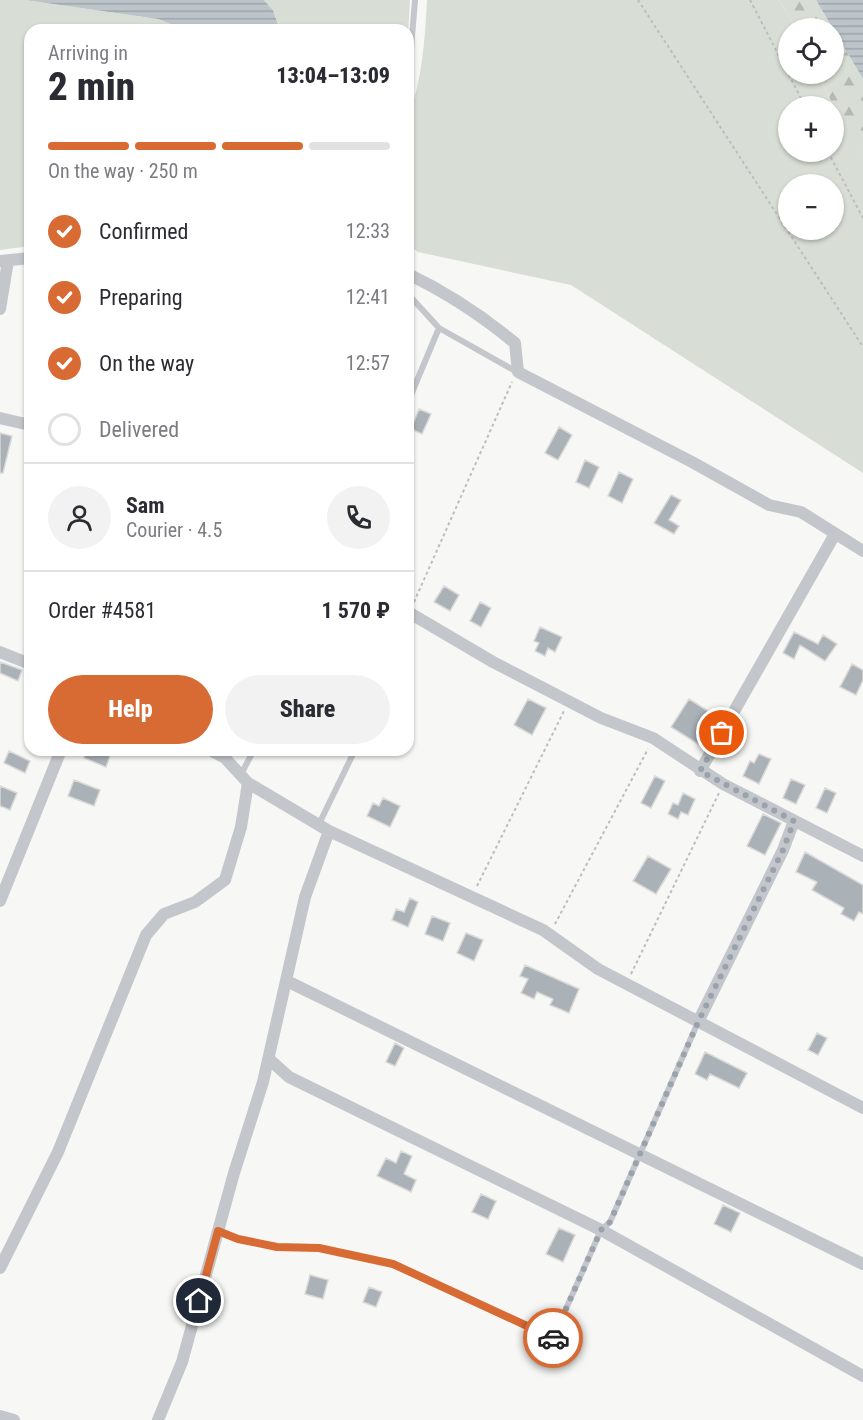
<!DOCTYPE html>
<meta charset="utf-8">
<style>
body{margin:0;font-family:"Roboto Condensed",sans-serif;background:#f2f2f3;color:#2b2b33;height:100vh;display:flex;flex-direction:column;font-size:22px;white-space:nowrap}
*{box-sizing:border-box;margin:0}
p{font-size:20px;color:#7c7c81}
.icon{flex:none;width:33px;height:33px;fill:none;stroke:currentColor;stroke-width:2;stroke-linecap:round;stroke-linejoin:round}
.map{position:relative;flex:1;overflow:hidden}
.sheet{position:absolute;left:24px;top:24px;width:390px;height:732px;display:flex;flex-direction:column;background:#fff;border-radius:18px;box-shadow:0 2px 4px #0004}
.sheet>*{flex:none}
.tools{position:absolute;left:778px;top:18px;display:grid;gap:12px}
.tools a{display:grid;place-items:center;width:66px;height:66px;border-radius:50%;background:#fff;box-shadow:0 2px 4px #0004;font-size:30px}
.pin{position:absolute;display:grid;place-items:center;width:51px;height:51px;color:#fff;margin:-26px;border:3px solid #fff;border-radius:50%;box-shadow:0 2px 6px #0007}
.courier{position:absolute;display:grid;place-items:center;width:60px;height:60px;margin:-30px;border:4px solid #d86a34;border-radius:50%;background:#fff;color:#222;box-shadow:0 2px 8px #0007}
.summary em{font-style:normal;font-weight:800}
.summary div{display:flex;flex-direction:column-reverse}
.summary{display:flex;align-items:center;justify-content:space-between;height:102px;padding:0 24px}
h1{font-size:39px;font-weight:800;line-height:45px}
.bar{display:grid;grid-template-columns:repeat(4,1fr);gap:9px 6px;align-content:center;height:72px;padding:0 24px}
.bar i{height:8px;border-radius:4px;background:#e1e1e2}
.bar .selected{background:#d86a34}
.bar p{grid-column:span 4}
.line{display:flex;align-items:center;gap:15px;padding:0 24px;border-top:2px solid #e1e1e2}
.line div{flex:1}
.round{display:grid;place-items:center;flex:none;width:63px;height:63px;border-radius:32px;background:#f2f2f3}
ol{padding:0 24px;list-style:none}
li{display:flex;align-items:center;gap:18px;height:66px}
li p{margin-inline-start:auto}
li .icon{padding:6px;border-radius:50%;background:#d86a34;color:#fff;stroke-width:4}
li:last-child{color:#7c7c81}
li i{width:33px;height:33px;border:3px solid #e1e1e2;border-radius:50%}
.button{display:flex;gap:12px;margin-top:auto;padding:12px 24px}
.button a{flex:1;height:69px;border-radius:36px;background:#d86a34;color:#fff;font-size:24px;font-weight:800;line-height:69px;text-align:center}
.button a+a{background:#f2f2f3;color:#2b2b33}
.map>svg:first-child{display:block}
</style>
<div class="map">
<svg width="863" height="1420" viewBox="0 0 863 1420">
<defs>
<pattern id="forest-firs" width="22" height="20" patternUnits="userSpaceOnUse" patternTransform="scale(1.5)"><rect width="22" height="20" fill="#d8ded6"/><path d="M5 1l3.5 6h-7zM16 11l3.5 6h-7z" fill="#b3b9b3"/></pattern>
<pattern id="water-rules" width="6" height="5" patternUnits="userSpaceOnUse" patternTransform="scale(1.5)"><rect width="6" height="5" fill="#bdc5cb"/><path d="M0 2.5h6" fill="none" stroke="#9da5aa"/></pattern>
</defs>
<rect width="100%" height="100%" fill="#f7f7f5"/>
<path fill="#d8ded6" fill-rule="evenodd" d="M 0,0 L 25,0 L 158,19 L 185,30 L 30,30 L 30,246 L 0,250 Z
M 264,0 L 410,0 L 408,35 L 408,30 L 263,30 L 279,26 L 273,10 Z
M 427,0 L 779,0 L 796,28 L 789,28 L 789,74 L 818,74 L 833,106 L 789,106 L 789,152 L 834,152 L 834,108 L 863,157 L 863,473 L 571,285 L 418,252 L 408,245 L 408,118 C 422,81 425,40 427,0 ZM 789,184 L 834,184 L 834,230 L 789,230 Z"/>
<path fill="url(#forest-firs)" d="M 779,0 L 816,0 L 833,28 L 796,28 Z
M 834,30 L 863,79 L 863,157 L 841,122 L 818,74 L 834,74 Z"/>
<path fill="url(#water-rules)" d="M 25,0 L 264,0 L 273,10 L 279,27 L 263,30 L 185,30 L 158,19 Z
M 816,0 L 863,0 L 863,79 Z"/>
<path fill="#aab1b7" stroke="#d9d9d7" stroke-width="1.5" d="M 419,409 L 431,414 L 422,434 L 411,429 Z
M 559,427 L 572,435 L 558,460 L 545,453 Z
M 0,433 L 12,436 L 3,473 L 0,473 Z
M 585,460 L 599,467 L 589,488 L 576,482 Z
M 619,472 L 633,479 L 622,503 L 608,496 Z
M 671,495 L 681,500 L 669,520 L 679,526 L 674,534 L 654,523 Z
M 444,586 L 459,595 L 450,611 L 434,602 Z
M 480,602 L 491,608 L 481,627 L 470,621 Z
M 540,627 L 562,637 L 555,652 L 548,648 L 545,656 L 535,651 L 539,643 L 534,641 Z
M 794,632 L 818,644 L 823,635 L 837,644 L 825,661 L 800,645 L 794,659 L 783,653 Z
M 0,662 L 22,670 L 18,681 L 0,673 Z
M 852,664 L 863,670 L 863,680 L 856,695 L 840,687 Z
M 528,699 L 546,708 L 532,735 L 514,725 Z
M 689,699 L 716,716 L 698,744 L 671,727 Z
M 87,750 L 96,750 L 110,756 L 106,767 L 84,758 Z
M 9,751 L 30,761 L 25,773 L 4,763 Z
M 759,754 L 771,759 L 759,784 L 743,776 L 750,761 L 754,763 Z
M 655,776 L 665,781 L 651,808 L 641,803 Z
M 791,779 L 805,785 L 796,804 L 783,798 Z
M 74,780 L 100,790 L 94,806 L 68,796 Z
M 0,786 L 17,793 L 10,810 L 0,806 Z
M 825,788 L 836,793 L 827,813 L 816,808 Z
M 683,793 L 695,799 L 688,815 L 681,812 L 678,819 L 668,814 L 673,803 L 678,805 Z
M 383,798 L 400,806 L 390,827 L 367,816 L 373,803 L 379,806 Z
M 763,814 L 781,823 L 765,855 L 747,846 Z
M 805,852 L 863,885 L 863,914 L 859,912 L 854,921 L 841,914 L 844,908 L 812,890 L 817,882 L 796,872 Z
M 648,856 L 671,869 L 656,894 L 633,881 Z
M 410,898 L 418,902 L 408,927 L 392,920 L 396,909 L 404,912 Z
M 432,916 L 450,923 L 443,941 L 425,934 Z
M 466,933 L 483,940 L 474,961 L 457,953 Z
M 525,965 L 579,989 L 569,1013 L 550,1005 L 553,999 L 537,992 L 534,999 L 521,993 L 528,979 L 520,976 Z
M 817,1033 L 827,1038 L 818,1055 L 808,1050 Z
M 395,1043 L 404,1048 L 395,1066 L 386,1062 Z
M 705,1052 L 747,1073 L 739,1088 L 710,1074 L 707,1080 L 695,1074 Z
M 401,1151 L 412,1156 L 404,1174 L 416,1180 L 411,1192 L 377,1176 L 386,1158 L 396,1163 Z
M 481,1194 L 496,1201 L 488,1219 L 472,1212 Z
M 723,1205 L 740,1213 L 731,1232 L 714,1224 Z
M 559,1228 L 575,1235 L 563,1262 L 546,1254 Z
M 310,1275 L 328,1280 L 323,1299 L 305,1294 Z
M 369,1287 L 382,1292 L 376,1307 L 363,1302 Z"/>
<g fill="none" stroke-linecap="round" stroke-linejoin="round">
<path stroke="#bbbdc0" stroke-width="2" stroke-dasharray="3 3" stroke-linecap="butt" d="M 638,0 L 863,347
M 750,0 L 805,106
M 828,152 L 863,218
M 414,602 L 512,382
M 408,641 L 410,627
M 477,886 L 564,711
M 555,924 L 648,749
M 631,974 L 719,793"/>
<path stroke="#c3c6ca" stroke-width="6" d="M 408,86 L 415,0
M 408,294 L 439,328 L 517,372
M 408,402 L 439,328
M 241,774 L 254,750
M 319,824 L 355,750
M 218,1231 L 238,1239 L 277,1247 L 319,1248 L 393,1264 L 553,1338 L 601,1230 L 610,1222 L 699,1020"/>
<path stroke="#c3c6ca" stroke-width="12" d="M 1,261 L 30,258
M 408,274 C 448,293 481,315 515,343 L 518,372 L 692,462 L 769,505 L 801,512 L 863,551
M 0,309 L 8,261
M 0,418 L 30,425
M 408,612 L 493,662 L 601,718 L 653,738 L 723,784 L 863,856
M 0,652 L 30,664
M 210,750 L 225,758 L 248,783 L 329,831 L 543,930 L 598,969 L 863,1108
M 700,771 L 835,534
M 0,901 L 61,750
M 287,981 L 863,1264
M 699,1020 L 783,850 L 794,821
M 269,1059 L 289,1077 L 601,1230 L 863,1376
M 0,1268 L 58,1152 L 146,935 L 164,914 L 195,902 L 225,880 L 241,827 L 248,783
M 0,1416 L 14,1420
M 158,1420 L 182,1362 L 234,1173 L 263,1082 L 305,897 L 329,831"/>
</g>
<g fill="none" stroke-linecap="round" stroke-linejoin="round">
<path stroke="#9aa2ac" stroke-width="6" stroke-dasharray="0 10.8" d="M 553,1338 L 601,1230 L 610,1222 L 699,1020 L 783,850 L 794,821 L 700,771 L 722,733"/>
<path stroke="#d86a34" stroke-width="8" d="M 199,1301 L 218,1231 L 238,1239 L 277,1247 L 319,1248 L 393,1264 L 553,1338"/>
</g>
</svg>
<div class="tools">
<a><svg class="icon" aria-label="locate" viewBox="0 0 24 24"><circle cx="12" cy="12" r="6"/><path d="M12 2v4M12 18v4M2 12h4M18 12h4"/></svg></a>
<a>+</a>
<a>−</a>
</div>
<div class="pin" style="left:722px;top:733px;background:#ea580c"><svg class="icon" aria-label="bag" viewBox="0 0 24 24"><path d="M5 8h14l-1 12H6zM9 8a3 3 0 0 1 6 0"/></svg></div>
<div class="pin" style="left:199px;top:1301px;background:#1f2937"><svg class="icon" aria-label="home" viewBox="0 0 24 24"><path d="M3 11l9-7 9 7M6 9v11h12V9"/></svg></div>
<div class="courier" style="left:553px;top:1338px"><svg class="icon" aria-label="car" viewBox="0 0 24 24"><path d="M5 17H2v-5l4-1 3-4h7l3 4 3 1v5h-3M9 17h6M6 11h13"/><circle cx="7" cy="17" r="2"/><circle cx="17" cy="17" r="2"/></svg></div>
<section class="sheet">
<div class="summary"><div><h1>2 min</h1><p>Arriving in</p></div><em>13:04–13:09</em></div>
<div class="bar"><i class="selected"></i><i class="selected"></i><i class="selected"></i><i></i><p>On the way · 250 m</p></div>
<ol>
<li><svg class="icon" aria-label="check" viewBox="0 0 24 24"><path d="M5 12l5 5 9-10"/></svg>Confirmed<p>12:33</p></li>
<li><svg class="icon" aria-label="check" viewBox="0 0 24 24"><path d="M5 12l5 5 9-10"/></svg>Preparing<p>12:41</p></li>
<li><svg class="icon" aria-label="check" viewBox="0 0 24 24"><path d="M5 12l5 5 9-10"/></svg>On the way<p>12:57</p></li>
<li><i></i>Delivered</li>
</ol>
<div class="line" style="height:108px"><a class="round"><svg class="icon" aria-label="person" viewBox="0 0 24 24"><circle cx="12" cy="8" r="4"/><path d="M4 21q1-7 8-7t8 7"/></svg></a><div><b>Sam</b><p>Courier · 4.5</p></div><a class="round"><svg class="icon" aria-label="phone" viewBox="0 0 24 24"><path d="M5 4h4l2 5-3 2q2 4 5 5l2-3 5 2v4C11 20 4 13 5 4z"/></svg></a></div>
<div class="line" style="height:78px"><div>Order #4581</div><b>1 570 ₽</b></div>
<div class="button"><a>Help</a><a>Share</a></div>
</section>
</div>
